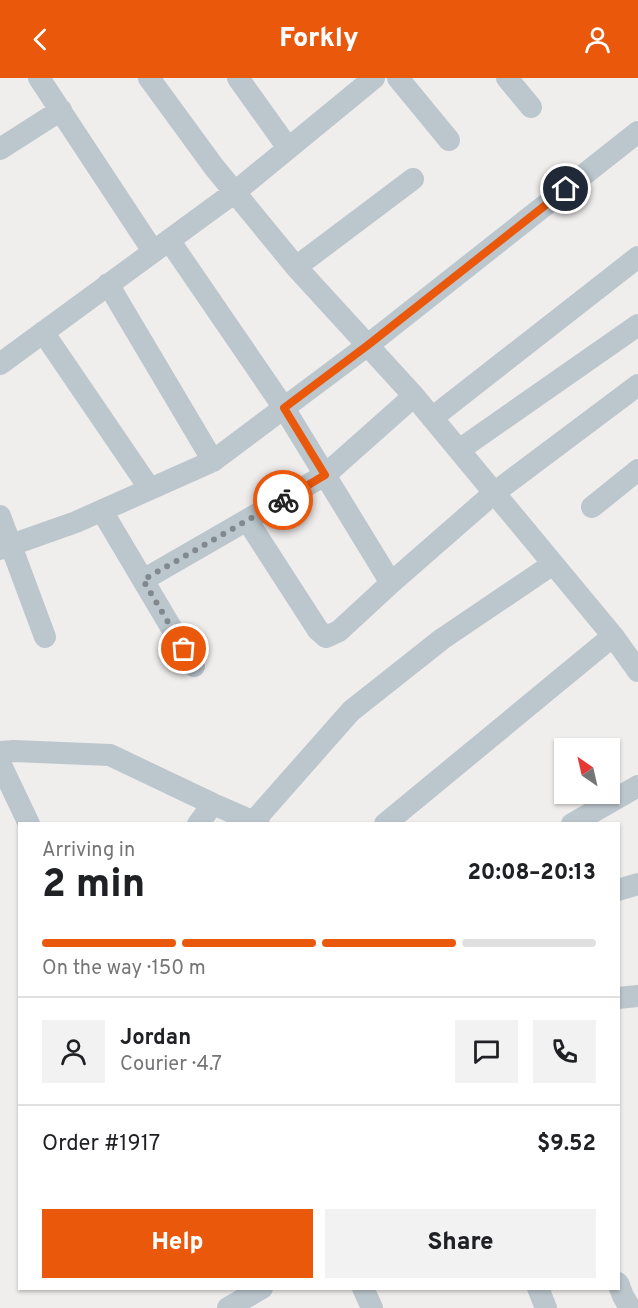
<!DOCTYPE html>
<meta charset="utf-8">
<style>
body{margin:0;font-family:Overpass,sans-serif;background:#f2f2f2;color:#202124;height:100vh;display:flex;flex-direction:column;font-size:22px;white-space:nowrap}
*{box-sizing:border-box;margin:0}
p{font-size:20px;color:#757577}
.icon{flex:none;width:33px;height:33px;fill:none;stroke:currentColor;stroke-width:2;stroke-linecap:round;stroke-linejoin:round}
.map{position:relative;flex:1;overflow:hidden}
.details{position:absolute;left:18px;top:744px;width:602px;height:468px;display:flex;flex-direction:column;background:#fff;border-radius:0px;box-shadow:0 2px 4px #0004}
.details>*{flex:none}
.needle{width:39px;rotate:326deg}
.buttons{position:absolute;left:554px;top:660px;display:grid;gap:12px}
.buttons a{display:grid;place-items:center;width:66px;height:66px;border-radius:0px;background:#fff;box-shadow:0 2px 4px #0004;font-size:30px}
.pin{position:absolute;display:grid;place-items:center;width:51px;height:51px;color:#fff;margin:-26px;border:3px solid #fff;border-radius:50%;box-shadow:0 2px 6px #0007}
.courier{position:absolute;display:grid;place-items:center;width:60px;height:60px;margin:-30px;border:4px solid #ea580c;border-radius:50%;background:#fff;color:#222;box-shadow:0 2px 8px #0007}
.overview em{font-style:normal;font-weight:800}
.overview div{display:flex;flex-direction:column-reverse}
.overview{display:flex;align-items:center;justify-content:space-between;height:102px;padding:0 24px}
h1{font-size:39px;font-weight:800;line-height:45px}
.bar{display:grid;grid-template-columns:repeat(4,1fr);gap:9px 6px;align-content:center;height:72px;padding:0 24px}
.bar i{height:8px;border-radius:4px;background:#e0e0e0}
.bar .current{background:#ea580c}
.bar p{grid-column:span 4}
.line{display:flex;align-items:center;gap:15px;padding:0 24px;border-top:2px solid #e0e0e0}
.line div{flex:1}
.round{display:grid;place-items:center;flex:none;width:63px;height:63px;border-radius:0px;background:#f2f2f2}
.action{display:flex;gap:12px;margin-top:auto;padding:12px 24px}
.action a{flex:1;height:69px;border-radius:0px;background:#ea580c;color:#fff;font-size:24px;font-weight:800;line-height:69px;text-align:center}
.action a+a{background:#f2f2f2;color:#202124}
header{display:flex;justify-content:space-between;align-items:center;height:78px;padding:0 24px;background:#ea580c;color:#fff;font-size:27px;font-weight:800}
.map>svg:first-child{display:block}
</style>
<header><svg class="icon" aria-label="back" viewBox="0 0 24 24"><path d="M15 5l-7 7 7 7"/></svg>Forkly<svg class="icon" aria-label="person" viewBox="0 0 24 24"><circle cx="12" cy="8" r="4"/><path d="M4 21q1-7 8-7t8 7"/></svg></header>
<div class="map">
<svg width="638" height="1230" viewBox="0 0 638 1230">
<rect width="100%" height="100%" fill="#f0eded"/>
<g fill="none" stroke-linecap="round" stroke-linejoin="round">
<path stroke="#bbc6cd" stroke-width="22" d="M 39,0 L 153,173
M 149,0 L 214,89 L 296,189 L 414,318 L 613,558 L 638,593
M 238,0 L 288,70
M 398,0 L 449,62
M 507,0 L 531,29
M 0,71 L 61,32
M 169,162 L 284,330 L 391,505
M 296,189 L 413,101
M 108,206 L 213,383
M 43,254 L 150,411
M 0,286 L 235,114 L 374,0
M 432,340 L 638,179
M 459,372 L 638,247
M 592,429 L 638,392
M 102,433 L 194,588
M 0,438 L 45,559
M 247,442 L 318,552 L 326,559 L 339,553 L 391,505 L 494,415 L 638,307
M 0,471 L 76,444 L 213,383 L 368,267 L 638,54
M 143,502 L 325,397 L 414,318
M 0,674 L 14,673 L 110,677 L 213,726 L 259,746
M 0,685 L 29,746
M 254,743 L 351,633 L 442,561 L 553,486
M 198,746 L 213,726
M 385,746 L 613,558
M 572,746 L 638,708
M 618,812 L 638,806
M 618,920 L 638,918
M 618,1205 L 623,1218 L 630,1230
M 363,1210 L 372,1230
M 538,1210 L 546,1230
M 228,1230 L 262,1210"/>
</g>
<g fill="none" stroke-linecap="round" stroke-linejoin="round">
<path stroke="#81888e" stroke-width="6" stroke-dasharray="0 10.8" d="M 184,571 L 143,502 L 283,422"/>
<path stroke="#ea580c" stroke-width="8" d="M 283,422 L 325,397 L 284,330 L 368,267 L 566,111"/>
</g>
</svg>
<div class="buttons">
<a><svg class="needle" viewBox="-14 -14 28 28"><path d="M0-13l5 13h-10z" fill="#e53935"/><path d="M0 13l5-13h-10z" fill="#757577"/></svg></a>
</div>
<div class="pin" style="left:184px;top:571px;background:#ea580c"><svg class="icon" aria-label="bag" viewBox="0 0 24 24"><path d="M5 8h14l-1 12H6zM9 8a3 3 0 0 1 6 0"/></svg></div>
<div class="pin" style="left:566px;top:111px;background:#1f2937"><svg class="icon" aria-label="home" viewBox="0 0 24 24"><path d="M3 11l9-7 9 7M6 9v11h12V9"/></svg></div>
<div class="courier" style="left:283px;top:422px"><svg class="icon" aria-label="bike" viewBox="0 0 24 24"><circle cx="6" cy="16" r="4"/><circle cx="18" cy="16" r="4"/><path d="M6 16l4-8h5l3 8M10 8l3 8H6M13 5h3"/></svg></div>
<section class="details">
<div class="overview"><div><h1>2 min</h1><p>Arriving in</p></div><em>20:08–20:13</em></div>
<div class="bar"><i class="current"></i><i class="current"></i><i class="current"></i><i></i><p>On the way · 150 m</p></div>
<div class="line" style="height:108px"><a class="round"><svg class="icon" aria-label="person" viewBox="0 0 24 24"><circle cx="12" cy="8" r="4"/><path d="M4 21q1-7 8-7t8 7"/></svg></a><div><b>Jordan</b><p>Courier · 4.7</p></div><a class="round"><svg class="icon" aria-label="chat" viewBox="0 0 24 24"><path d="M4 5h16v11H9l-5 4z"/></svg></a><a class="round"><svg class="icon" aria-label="phone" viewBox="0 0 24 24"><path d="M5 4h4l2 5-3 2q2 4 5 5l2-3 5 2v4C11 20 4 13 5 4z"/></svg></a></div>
<div class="line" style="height:78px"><div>Order #1917</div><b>$9.52</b></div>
<div class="action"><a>Help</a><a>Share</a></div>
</section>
</div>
